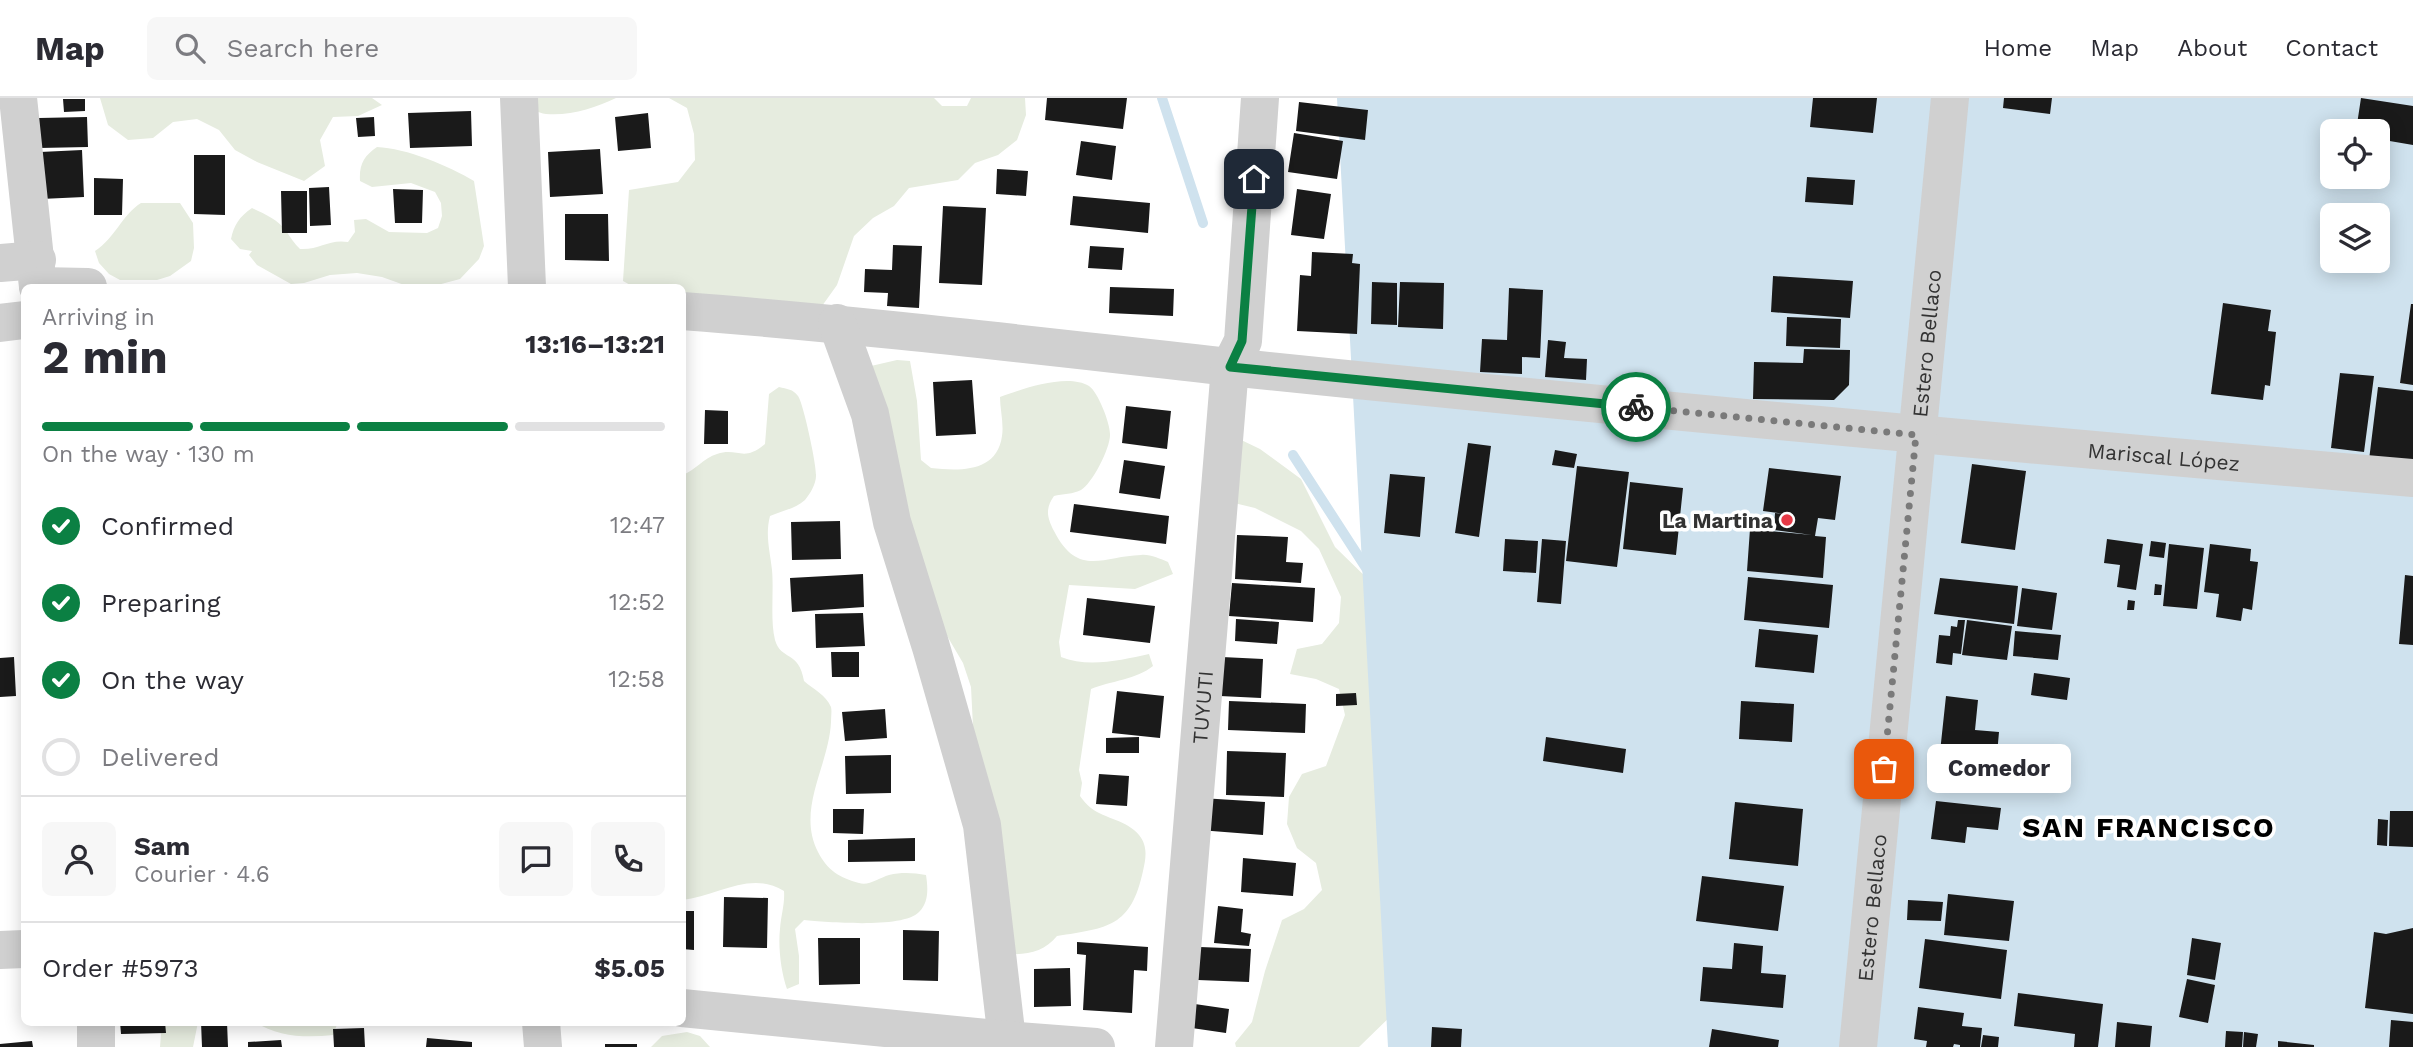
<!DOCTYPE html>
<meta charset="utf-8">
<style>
body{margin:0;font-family:"Work Sans",sans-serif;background:#f7f7f7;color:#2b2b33;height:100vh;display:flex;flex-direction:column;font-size:26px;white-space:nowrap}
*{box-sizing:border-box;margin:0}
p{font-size:23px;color:#7c7c81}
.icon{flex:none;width:38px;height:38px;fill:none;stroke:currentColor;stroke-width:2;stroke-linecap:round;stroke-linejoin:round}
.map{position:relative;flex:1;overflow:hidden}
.panel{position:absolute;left:21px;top:186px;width:665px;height:742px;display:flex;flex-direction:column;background:#fff;border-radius:10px;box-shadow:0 4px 18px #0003}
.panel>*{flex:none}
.controls{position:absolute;left:2320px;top:21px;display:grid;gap:14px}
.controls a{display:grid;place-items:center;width:70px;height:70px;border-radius:10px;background:#fff;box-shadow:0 4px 18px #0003;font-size:35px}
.pin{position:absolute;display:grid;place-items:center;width:60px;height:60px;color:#fff;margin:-30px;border-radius:14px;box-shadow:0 4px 10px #0006}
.courier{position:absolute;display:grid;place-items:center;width:70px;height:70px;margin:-35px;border:5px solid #0b8043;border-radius:50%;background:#fff;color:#222;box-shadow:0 2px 9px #0007}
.bubble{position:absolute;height:49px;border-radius:10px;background:#fff;box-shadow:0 4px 18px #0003;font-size:23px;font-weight:700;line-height:49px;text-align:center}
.overview em{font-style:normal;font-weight:700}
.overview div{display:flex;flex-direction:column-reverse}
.overview{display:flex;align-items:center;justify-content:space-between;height:119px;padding:0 21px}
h1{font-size:46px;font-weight:700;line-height:52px}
.bar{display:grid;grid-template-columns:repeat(4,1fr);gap:10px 7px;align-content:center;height:84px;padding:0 21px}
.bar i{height:9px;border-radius:5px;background:#e1e1e2}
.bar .on{background:#0b8043}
.bar p{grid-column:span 4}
.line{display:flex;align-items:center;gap:18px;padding:0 21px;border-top:2px solid #e1e1e2}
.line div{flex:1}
.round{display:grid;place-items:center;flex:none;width:74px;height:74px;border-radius:10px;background:#f7f7f7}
ol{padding:0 21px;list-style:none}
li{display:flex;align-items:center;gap:21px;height:77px}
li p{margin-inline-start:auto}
li .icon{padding:7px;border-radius:50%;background:#0b8043;color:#fff;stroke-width:4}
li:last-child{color:#7c7c81}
li i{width:38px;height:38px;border:4px solid #e1e1e2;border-radius:50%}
header{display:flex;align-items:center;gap:42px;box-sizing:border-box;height:98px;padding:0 35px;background:#fff;border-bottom:2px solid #e1e1e2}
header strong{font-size:33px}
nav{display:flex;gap:38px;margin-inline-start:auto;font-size:24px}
.search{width:490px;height:63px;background:#f7f7f7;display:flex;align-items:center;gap:18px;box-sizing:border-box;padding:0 24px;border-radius:10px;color:#7c7c81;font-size:26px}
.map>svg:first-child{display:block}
</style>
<header>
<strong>Map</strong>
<div class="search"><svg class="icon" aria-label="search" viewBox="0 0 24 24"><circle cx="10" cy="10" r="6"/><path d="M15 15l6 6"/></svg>Search here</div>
<nav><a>Home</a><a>Map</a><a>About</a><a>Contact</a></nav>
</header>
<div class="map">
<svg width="2413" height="949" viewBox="0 0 2413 949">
<rect width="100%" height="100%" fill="#fff"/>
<path fill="#e6ecdf" d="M 100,0 L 372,0 L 382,7 L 358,18 L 333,19 L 320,42 L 325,68 L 304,83 L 257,64 L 235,52 L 219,32 L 197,21 L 173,24 L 153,40 L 128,42 L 108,27 Z
M 521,0 L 616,0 C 595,10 571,18 546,16 C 538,15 529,10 521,6 Z
M 669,0 L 934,0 L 942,8 L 967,8 L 971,0 L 1025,0 L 1026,17 L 1017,42 L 998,57 L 975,65 L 958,82 L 909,90 L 894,108 L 873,120 L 854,138 L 837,187 L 822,208 L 683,200 L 682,189 L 634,189 L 623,183 L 629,92 L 678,84 L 695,62 L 694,36 L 687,10 Z
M 377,49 C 406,50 449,68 474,83 L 484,148 L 479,161 L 460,181 L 430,189 L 410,189 L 382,179 L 357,175 L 330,177 L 304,185 L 291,186 L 257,167 L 249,157 L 252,153 L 240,151 L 231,141 C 234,127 239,119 252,110 C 263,115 279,122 286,133 C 291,140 294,145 300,151 C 320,152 328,141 348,144 L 355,134 L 354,122 L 366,121 L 389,134 L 427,135 L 438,130 L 442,118 L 441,105 L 435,94 L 411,85 L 372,89 L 360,83 C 359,66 364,58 377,49 Z
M 141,105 L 180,105 L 193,125 L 194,150 L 191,163 L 170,178 L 157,182 L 120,182 L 109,176 L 99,165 L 95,153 C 115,140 122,117 141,105 Z
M 897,262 L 910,263 L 917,303 L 921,362 L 931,370 C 959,373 997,375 1002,338 C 1004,326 1000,311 1000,299 C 1022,291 1067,275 1089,288 C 1098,294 1110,325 1110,336 C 1111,349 1092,386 1081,392 C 1074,396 1062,396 1054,398 C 1045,411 1047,419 1054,433 C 1078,480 1103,458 1141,457 C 1150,456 1160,461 1168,464 L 1173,476 L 1135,491 L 1069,487 L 1059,544 L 1061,559 C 1088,570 1122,562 1149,556 L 1153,568 C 1137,581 1111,583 1091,591 L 1079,672 L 1082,685 L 1080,698 C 1083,702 1087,707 1091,710 C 1105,721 1127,722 1139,737 C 1148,748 1146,760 1143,773 C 1131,829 1108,830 1057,838 C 1045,853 1028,857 1009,856 L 975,668 L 971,589 L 963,565 L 943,531 L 858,271 Z
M 779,289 C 787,291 793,291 798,298 C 803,304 817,368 816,378 C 816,386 810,396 805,402 C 795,411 781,413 770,418 C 765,437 770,453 772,472 C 774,493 770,522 775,542 C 781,563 799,552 804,583 C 813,591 826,597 831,609 C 832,613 831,619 831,624 C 829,668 796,711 818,754 C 827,772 840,780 859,785 C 869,788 879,780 889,777 C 902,774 914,775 926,777 C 928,790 929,804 919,814 C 903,831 827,824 804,822 L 795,831 L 799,858 L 799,886 L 787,891 C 781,874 778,849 780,831 C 781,817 785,806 784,793 C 751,772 717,798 682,802 L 683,377 C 695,372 704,360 717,356 C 738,349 743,365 765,346 L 769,296 Z
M 1235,339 L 1260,351 L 1301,381 L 1335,449 L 1373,486 L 1397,912 L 1359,949 L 1236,949 L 1235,945 L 1252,924 L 1265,873 L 1282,822 L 1304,811 L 1322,792 L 1316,765 L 1297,750 L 1287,726 L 1289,699 L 1302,676 L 1326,668 L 1345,617 L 1339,591 L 1316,581 L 1290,576 L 1297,551 L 1322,546 L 1339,525 L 1341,499 L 1319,451 L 1301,433 L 1255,410 L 1230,404 Z
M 162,924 L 198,924 L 193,949 L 160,949 Z
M 255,924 L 338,924 L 333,937 C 306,940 278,939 255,924 Z
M 687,934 L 700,938 L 710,949 L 651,949 L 662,938 Z"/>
<path fill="#cfe2ee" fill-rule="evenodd" d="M 1337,0 L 2413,0 L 2413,949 L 1388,949 ZM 2333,33 L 2378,33 L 2378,79 L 2333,79 ZM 2333,117 L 2378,117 L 2378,163 L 2333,163 Z"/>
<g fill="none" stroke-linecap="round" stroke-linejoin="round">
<path stroke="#cfe2ee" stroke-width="10" d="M 1162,0 L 1203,125
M 1293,357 L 1368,473"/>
</g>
<path fill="#1a1a1a" d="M 1047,0 L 1127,0 L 1123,31 L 1045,22 Z
M 1813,0 L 1877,0 L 1873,35 L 1810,29 Z
M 2004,0 L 2052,0 L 2050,16 L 2003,10 Z
M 2361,0 L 2413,8 L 2413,47 L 2378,41 L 2378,33 L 2356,33 Z
M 63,1 L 85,1 L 85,13 L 64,14 Z
M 1299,4 L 1368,12 L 1365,42 L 1296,33 Z
M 471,13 L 472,48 L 410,50 L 408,15 Z
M 648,15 L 651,50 L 618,53 L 615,19 Z
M 87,19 L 88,49 L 39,50 L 39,20 Z
M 374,19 L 375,38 L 358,39 L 356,20 Z
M 1294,35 L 1343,43 L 1337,81 L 1288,74 Z
M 1081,43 L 1116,48 L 1112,82 L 1076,77 Z
M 600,51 L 603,96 L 550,99 L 548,54 Z
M 82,52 L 84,99 L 41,101 L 40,54 Z
M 194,57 L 225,57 L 225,117 L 194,116 Z
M 997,71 L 1028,73 L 1026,98 L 996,96 Z
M 1807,79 L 1855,82 L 1853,107 L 1805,104 Z
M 94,80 L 123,81 L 122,117 L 94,117 Z
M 329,89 L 331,127 L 310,128 L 309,90 Z
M 393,91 L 423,92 L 422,125 L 395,125 Z
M 1297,91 L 1331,96 L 1324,141 L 1291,137 Z
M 281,93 L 307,93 L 307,135 L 282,135 Z
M 1073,98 L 1150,105 L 1148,135 L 1070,127 Z
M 943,108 L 986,110 L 982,187 L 939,185 Z
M 565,116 L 608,116 L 609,163 L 565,162 Z
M 893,147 L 922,148 L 919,210 L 887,208 L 888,195 L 864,194 L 865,171 L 892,172 Z
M 1090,148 L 1124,150 L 1122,172 L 1088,170 Z
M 1312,154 L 1353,156 L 1352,165 L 1360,166 L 1357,236 L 1297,233 L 1300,177 L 1311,178 Z
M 1773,178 L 1853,183 L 1850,220 L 1771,214 Z
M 1372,184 L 1397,185 L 1397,227 L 1371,226 Z
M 1400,184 L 1444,185 L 1443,231 L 1398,229 Z
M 1110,189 L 1174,191 L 1173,218 L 1109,215 Z
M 1509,190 L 1543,192 L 1540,260 L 1522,259 L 1522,276 L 1480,274 L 1482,241 L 1507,242 Z
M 2223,205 L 2271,212 L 2268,233 L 2276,234 L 2270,288 L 2265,287 L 2263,302 L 2211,296 Z
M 2411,206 L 2413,206 L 2413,287 L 2400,285 Z
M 1787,219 L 1841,221 L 1840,250 L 1786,248 Z
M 1548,242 L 1566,244 L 1564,260 L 1587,261 L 1586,282 L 1545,279 Z
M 1804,251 L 1850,252 L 1849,287 L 1834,302 L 1753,301 L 1754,264 L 1803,265 Z
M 2340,275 L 2374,278 L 2364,354 L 2331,350 Z
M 972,282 L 976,336 L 936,338 L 933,284 Z
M 2378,289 L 2413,293 L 2413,368 L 2369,362 Z
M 1126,308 L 1171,313 L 1167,351 L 1122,345 Z
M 705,312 L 728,313 L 728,346 L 704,346 Z
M 1468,345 L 1491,348 L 1479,439 L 1455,435 Z
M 1555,352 L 1577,356 L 1574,370 L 1552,367 Z
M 1124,362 L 1165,368 L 1160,401 L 1119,395 Z
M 1972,366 L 2026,373 L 2015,452 L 1961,445 Z
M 1577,368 L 1629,374 L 1617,469 L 1566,463 Z
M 1769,370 L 1841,378 L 1835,422 L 1818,420 L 1815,438 L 1826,439 L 1823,480 L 1747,473 L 1750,431 L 1812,437 L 1774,432 L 1775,415 L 1786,416 L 1763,413 Z
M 1390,376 L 1425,379 L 1420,439 L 1384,435 Z
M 1630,384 L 1683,390 L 1676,457 L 1623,451 Z
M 1074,406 L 1169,418 L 1166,446 L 1070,434 Z
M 840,423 L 841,461 L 792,462 L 791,424 Z
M 1237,437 L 1288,439 L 1286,464 L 1303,465 L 1301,485 L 1235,481 Z
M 1505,441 L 1538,443 L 1536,475 L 1503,473 Z
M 1542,441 L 1566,443 L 1561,506 L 1537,504 Z
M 2107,441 L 2143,446 L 2136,492 L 2117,489 L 2120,467 L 2104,465 Z
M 2151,443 L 2166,445 L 2164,460 L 2149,458 Z
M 2169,446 L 2204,450 L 2197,511 L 2163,508 Z
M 2210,446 L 2251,451 L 2250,463 L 2258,464 L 2252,512 L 2243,510 L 2241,523 L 2216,519 L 2219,496 L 2204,494 Z
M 863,476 L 864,509 L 792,514 L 790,480 Z
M 2405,477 L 2413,478 L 2413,547 L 2399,546 Z
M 1748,479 L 1833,487 L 1829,530 L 1744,522 Z
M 1940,480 L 2018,488 L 2014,526 L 1934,516 Z
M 1232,485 L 1315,490 L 1313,524 L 1229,518 Z
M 2155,486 L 2162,487 L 2161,497 L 2154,497 Z
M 2022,490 L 2057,495 L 2052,532 L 2017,528 Z
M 1087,500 L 1155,508 L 1150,545 L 1083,537 Z
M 2128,502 L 2135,503 L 2134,512 L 2127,512 Z
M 863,515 L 865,548 L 816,550 L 815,516 Z
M 1236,521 L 1279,524 L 1277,546 L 1235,543 Z
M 1958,522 L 1965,522 L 1961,556 L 1953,555 L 1952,567 L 1936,565 L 1939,537 L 1950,538 L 1951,528 L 1957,529 Z
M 1967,522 L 2012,528 L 2007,562 L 1962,557 Z
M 1759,531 L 1818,537 L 1814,575 L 1755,569 Z
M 2015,533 L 2061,537 L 2058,562 L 2013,558 Z
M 831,554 L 859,554 L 859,579 L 832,579 Z
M 14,559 L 16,598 L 0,599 L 0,560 Z
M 1222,559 L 1263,561 L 1261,600 L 1220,598 Z
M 2034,575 L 2070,580 L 2067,602 L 2031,597 Z
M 1117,593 L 1164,598 L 1160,640 L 1112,635 Z
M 1356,595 L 1357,607 L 1336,608 L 1336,596 Z
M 1946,598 L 1978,602 L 1975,632 L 1999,634 L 1995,679 L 1938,673 Z
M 1229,603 L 1306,606 L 1305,635 L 1228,632 Z
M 1741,603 L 1794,606 L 1792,644 L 1739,641 Z
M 885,611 L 887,640 L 845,643 L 842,614 Z
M 1139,639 L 1139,655 L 1106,655 L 1106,640 Z
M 1546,639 L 1626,651 L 1623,675 L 1543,663 Z
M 1227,653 L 1286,655 L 1284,699 L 1226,697 Z
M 891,657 L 891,695 L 846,696 L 845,658 Z
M 1099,676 L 1129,678 L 1127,708 L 1096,706 Z
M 1201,700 L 1265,704 L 1263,737 L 1199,732 Z
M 1936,703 L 2001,710 L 1998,732 L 1967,729 L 1965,745 L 1931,741 Z
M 1735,704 L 1803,711 L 1798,768 L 1729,761 Z
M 833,711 L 864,711 L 863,736 L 833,735 Z
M 2390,713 L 2413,713 L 2413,749 L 2389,748 Z
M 2378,721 L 2388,722 L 2387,748 L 2377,747 Z
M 915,740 L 915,763 L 848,764 L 848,742 Z
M 1243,760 L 1296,765 L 1293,798 L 1241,794 Z
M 1702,778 L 1784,788 L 1778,833 L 1696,823 Z
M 1948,796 L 2014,803 L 2009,843 L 1944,837 Z
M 724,799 L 768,800 L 767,850 L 723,849 Z
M 1908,802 L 1943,804 L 1941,823 L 1907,822 Z
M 1218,808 L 1243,811 L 1241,834 L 1251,836 L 1249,848 L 1214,845 Z
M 682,813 L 694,813 L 694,852 L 682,851 Z
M 2413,830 L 2413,916 L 2365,910 L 2374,834 L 2386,836 Z
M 903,832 L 939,833 L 938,883 L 903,882 Z
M 818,840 L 860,840 L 860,886 L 819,887 Z
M 2192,840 L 2221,845 L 2215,882 L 2187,877 Z
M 1925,841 L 2007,852 L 2001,901 L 1919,890 Z
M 1077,844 L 1148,849 L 1147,873 L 1134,872 L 1132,915 L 1083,912 L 1086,857 L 1077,856 Z
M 1734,845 L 1763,848 L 1761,875 L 1786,877 L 1783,910 L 1700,903 L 1703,869 L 1732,871 Z
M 1200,849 L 1251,851 L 1249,884 L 1198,882 Z
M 1070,870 L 1071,908 L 1034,909 L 1034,871 Z
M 2187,881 L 2215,887 L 2208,925 L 2179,919 Z
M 2018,895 L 2103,906 L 2098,949 L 2074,949 L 2075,936 L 2014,928 Z
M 1188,905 L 1229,911 L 1226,935 L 1185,929 Z
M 1918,909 L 1964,915 L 1962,928 L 1982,930 L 1980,949 L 1960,949 L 1960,947 L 1954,946 L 1953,949 L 1926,949 L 1927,943 L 1914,941 Z
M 2391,922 L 2413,924 L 2413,949 L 2389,949 Z
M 120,924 L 165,924 L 166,935 L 121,936 Z
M 201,924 L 227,924 L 228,949 L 202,949 Z
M 2117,924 L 2152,928 L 2150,949 L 2115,949 Z
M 1432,929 L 1462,931 L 1461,949 L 1431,949 Z
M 364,930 L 365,949 L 334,949 L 333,931 Z
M 1712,931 L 1779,942 L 1778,949 L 1709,949 Z
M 2226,933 L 2243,934 L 2242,949 L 2225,949 Z
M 2244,934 L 2258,936 L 2256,949 L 2243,949 Z
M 1983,937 L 1999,939 L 1998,949 L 1981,949 Z
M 427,940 L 472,944 L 472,949 L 426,949 Z
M 281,942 L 282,949 L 248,949 L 248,944 Z
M 32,943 L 33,949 L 0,949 L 0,946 Z
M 2278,943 L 2314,947 L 2314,949 L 2278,949 Z
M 605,946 L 637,946 L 637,949 L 605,949 Z"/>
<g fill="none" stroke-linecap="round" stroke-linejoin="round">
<g stroke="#d0d0d0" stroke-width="38">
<path d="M 18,0 L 38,189"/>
<path d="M 519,0 L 527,189"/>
<path d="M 0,165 L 37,162"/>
<path d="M 38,188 L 88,189"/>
<path id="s1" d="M 682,213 C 866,227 1047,249 1230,269 C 1624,310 2018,346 2413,380"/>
<path d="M 0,225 L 24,222"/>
<path d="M 837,225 L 870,316 L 892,424 L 931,549 L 982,727 L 1007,942"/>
<path d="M 0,852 L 24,851"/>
<path d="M 682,910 L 1007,942 L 1096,949"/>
<path d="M 96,924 L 96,949"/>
<path d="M 541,924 L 543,949"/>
<path id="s2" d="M 1174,949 L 1230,269 L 1243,243 L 1260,0"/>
<path id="s3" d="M 1858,949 L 1950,0"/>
</g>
</g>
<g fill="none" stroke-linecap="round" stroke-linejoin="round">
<path stroke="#7a7a7a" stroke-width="7" stroke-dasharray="0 12.6" d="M 1636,309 L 1916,337 L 1884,671"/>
<path stroke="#0b8043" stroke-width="9" d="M 1254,81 L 1242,243 L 1230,269 L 1636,309"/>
</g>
<circle fill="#e63946" stroke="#fff" stroke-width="2.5" cx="1787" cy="422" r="7"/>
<g text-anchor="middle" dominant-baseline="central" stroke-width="7" stroke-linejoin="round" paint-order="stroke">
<g font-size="21" fill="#333" stroke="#fff">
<text stroke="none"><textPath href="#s3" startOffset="707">Estero Bellaco</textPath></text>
<text stroke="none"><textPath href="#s1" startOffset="1489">Mariscal López</textPath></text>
<text stroke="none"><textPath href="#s2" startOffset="341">TUYUTI</textPath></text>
<text stroke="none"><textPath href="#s3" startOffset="140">Estero Bellaco</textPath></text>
</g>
<g font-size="21" font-weight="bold" fill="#333" stroke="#fff" text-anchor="end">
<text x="1773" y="422">La Martina</text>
</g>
<g font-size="28" font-weight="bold" letter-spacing="2" fill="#000" stroke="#fff">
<text x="2149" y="729">SAN FRANCISCO</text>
</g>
</g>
</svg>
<div class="controls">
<a><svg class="icon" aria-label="locate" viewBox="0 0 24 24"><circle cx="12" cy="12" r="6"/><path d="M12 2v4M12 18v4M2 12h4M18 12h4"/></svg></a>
<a><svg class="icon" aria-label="layers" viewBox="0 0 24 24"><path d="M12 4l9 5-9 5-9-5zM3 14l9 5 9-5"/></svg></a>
</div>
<div class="pin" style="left:1884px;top:671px;background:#ea580c"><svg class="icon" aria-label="bag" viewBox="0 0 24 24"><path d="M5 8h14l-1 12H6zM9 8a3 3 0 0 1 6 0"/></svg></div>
<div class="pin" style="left:1254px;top:81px;background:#1f2937"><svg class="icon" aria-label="home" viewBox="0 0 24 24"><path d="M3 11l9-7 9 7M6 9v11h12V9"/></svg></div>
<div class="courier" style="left:1636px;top:309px"><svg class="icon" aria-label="bike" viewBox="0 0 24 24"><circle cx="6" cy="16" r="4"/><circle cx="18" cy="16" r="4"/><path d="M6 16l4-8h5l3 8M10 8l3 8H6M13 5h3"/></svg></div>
<div class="bubble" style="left:1927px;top:646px;width:144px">Comedor</div>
<section class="panel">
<div class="overview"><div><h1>2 min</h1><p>Arriving in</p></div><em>13:16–13:21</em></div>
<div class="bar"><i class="on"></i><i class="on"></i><i class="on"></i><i></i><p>On the way · 130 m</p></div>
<ol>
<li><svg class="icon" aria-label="check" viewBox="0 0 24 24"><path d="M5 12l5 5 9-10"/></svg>Confirmed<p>12:47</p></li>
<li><svg class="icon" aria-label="check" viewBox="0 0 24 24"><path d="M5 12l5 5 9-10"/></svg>Preparing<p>12:52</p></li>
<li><svg class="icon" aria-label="check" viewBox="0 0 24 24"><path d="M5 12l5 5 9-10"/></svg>On the way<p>12:58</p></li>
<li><i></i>Delivered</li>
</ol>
<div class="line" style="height:126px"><a class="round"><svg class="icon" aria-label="person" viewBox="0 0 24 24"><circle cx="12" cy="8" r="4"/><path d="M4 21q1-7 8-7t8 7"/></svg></a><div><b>Sam</b><p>Courier · 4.6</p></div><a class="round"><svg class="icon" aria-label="chat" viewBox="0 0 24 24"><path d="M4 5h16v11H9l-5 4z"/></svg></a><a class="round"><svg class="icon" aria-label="phone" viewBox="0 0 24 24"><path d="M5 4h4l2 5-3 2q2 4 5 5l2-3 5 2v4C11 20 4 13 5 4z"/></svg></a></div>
<div class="line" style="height:91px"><div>Order #5973</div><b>$5.05</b></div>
</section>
</div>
